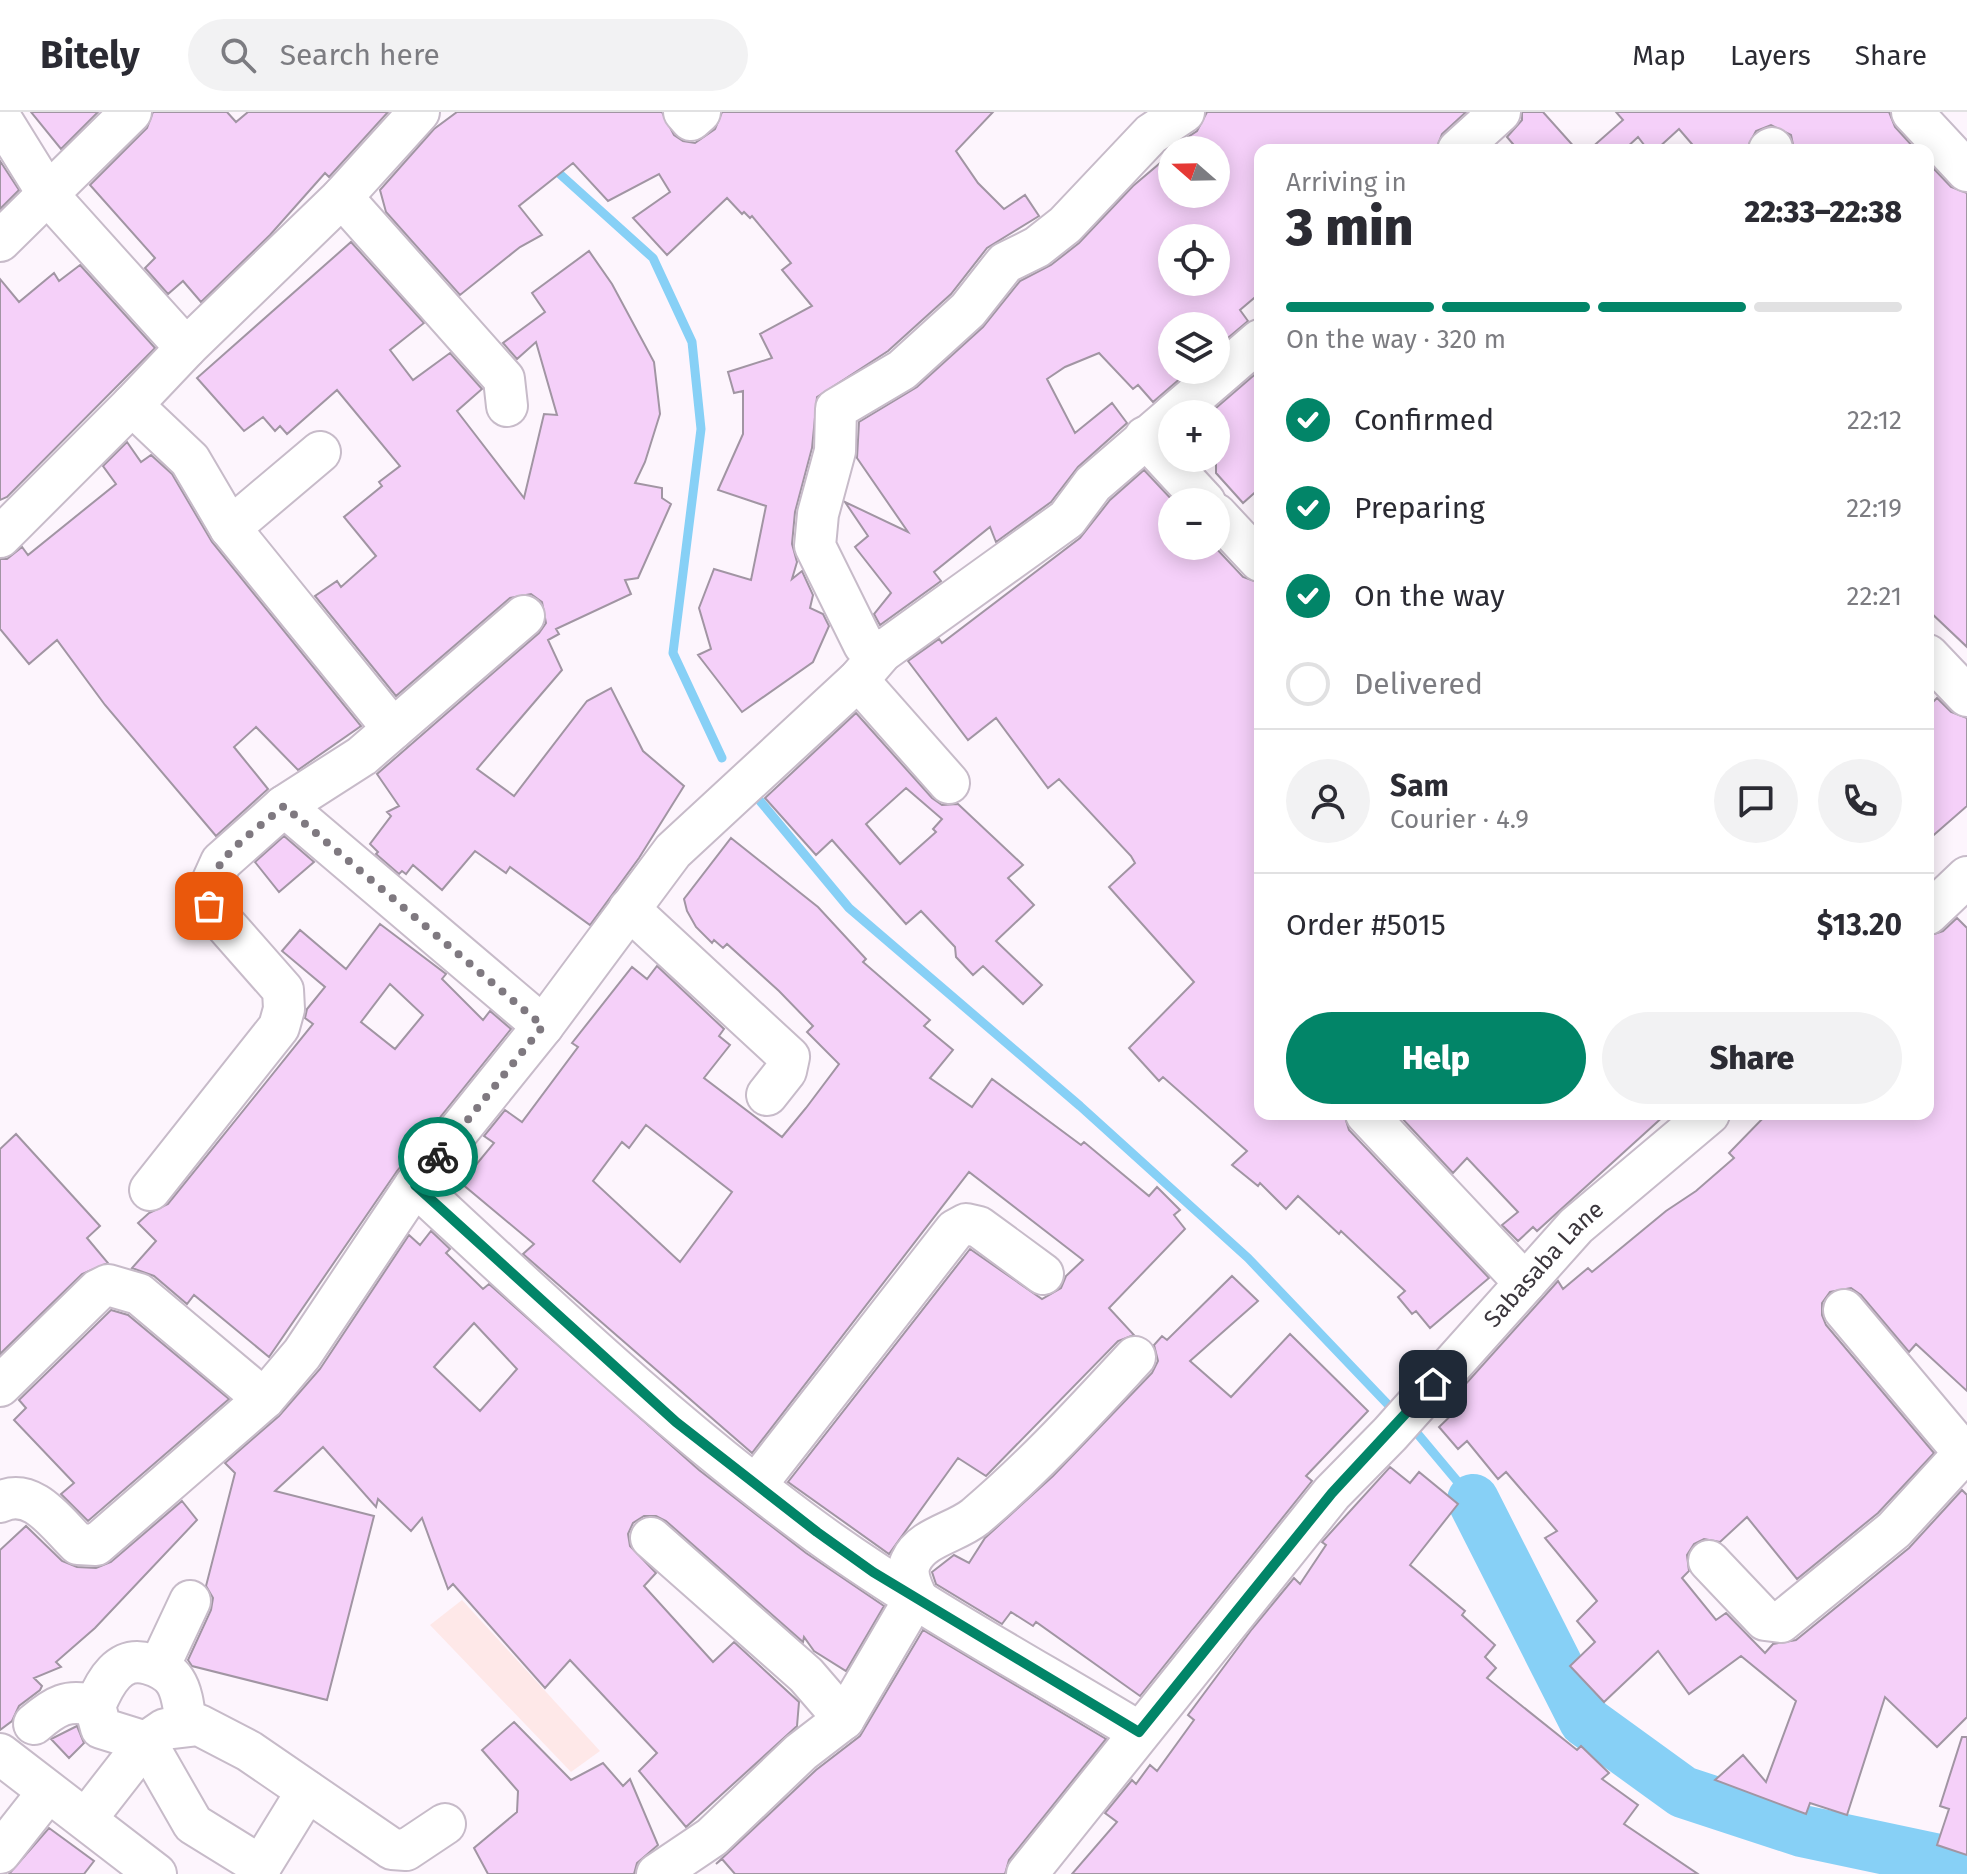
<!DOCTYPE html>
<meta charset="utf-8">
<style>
body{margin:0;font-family:"Fira Sans",sans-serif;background:#f2f2f3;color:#2b2b33;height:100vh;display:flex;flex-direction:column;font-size:30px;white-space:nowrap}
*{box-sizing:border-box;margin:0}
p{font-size:26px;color:#7c7c81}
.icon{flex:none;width:44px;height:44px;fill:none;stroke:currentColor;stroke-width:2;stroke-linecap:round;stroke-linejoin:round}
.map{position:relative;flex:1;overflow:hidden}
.details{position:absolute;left:1254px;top:32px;width:680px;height:976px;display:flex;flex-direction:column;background:#fff;border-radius:16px;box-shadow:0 4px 20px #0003}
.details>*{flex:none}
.needle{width:52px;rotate:290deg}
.buttons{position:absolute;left:1158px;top:24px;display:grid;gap:16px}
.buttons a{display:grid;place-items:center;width:72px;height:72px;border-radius:50%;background:#fff;box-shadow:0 4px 20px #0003;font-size:40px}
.pin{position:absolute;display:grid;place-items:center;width:68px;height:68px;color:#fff;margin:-34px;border-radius:16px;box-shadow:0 4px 12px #0006}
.courier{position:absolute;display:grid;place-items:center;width:80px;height:80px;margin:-40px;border:6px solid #028568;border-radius:50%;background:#fff;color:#222;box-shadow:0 2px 10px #0007}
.headline em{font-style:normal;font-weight:800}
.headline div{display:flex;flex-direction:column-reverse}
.headline{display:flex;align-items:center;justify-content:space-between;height:136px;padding:0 32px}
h1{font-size:52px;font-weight:800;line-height:60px}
.bar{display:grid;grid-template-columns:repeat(4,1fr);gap:12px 8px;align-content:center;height:96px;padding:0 32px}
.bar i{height:10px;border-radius:6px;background:#e1e1e2}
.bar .on{background:#028568}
.bar p{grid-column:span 4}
.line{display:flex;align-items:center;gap:20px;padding:0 32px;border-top:2px solid #e1e1e2}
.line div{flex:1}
.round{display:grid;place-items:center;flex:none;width:84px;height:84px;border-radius:42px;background:#f2f2f3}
ol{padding:0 32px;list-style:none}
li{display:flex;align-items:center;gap:24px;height:88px}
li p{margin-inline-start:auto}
li .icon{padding:8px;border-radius:50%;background:#028568;color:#fff;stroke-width:4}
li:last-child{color:#7c7c81}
li i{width:44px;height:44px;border:4px solid #e1e1e2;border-radius:50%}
.button{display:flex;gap:16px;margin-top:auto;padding:16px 32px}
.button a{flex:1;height:92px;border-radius:48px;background:#028568;color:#fff;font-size:32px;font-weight:800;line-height:92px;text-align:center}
.button a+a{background:#f2f2f3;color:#2b2b33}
header{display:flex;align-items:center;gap:48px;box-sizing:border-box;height:112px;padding:0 40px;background:#fff;border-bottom:2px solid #e1e1e2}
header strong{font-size:38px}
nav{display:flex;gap:44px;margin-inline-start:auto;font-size:28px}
.search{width:560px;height:72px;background:#f2f2f3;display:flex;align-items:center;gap:20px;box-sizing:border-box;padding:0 28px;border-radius:44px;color:#7c7c81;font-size:30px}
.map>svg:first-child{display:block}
</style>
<header>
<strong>Bitely</strong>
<div class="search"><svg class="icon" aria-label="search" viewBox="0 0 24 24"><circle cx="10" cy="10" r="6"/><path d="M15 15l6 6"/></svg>Search here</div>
<nav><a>Map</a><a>Layers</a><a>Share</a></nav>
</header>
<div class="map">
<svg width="1967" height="1762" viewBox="0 0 1967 1762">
<rect width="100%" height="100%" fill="#fdf5fd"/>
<path fill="#fee8e8" d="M 462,1488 L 600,1639 L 571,1660 L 430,1513 Z"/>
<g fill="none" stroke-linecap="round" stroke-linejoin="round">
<path stroke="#87d0f6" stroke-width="9" d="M 552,55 L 653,146 L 692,230 L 701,317 L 673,541 L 722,646
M 760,689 L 849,796 L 1080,994 L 1248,1146 L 1396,1301
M 1411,1314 L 1473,1388"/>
<path stroke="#87d0f6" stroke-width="52" d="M 1473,1388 L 1585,1609 L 1683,1680 L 1802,1719 L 1948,1750 L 1967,1758"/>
</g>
<path fill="#f5d0f9" stroke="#a195a3" stroke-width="2" fill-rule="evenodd" d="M 31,0 L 98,0 L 61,37 Z
M 153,0 L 227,0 L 236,10 L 248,0 L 388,0 L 329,65 L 325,61 L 270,123 L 201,190 L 183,169 L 168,182 L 145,156 L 155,146 L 90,73 L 147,16 Z
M 457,0 L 662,0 L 674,23 L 683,29 L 695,31 L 715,17 L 722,0 L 993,0 L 956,39 L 978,71 L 1004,97 L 1025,83 L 1039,104 L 987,136 L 951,182 L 888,239 L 817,285 L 812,336 L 795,400 L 792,432 L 797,450 L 792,467 L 802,459 L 813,483 L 810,496 L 823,502 L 829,514 L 813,550 L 742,600 L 698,543 L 711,537 L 699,496 L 714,457 L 751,468 L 766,394 L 718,378 L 743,322 L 743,279 L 734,281 L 728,260 L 772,246 L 760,222 L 812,194 L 782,158 L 791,151 L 752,104 L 750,106 L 744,100 L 742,102 L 727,86 L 667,143 L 633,106 L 670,80 L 659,62 L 608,89 L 573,51 L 519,94 L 542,123 L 520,135 L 460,183 L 386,100 L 380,78 L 434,17 Z
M 1207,0 L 1466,0 L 1442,22 L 1436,38 L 1260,38 L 1260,181 L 1240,198 L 1248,209 L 1216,236 L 1216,214 L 1172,214 L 1172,258 L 1190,258 L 1153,290 L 1138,273 L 1133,277 L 1099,241 L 1065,255 L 1047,267 L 1075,321 L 1112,291 L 1127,311 L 1078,355 L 1051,390 L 996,430 L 990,415 L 934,460 L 941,469 L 880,513 L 874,502 L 891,481 L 855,435 L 868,424 L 845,390 L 908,420 L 857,346 L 859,310 L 917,275 L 983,215 L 1020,169 L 1051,153 L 1079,131 L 1133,74 L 1172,41 L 1172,82 L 1216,82 L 1216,38 L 1168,38 L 1197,19 ZM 1172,126 L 1216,126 L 1216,170 L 1172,170 Z
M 1522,0 L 1543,0 L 1577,38 L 1518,38 L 1507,25 L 1522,8 Z
M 1616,0 L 1889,0 L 1895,15 L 1916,38 L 1794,38 L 1791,23 L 1771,13 L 1756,19 L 1746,38 L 1697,38 L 1679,17 L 1656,38 L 1648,38 L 1638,25 L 1624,38 L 1589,38 L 1623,8 Z
M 0,49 L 19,78 L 0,97 Z
M 1934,57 L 1951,75 L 1967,81 L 1967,535 L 1928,498 L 1928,61 Z
M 351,130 L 424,211 L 390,238 L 413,268 L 450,241 L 482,277 L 457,299 L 524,386 L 544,302 L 557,303 L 536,230 L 517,247 L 503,231 L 545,200 L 532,181 L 589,139 L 612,172 L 654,250 L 660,302 L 645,350 L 635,371 L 662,376 L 662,386 L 671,392 L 638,466 L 625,468 L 631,482 L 556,517 L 559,522 L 548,528 L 562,558 L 477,657 L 514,684 L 587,589 L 611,576 L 643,639 L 684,674 L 639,746 L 590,813 L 510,755 L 506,761 L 475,739 L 442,778 L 413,753 L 406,762 L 402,759 L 399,762 L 376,742 L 378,740 L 370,732 L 391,704 L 387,700 L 399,694 L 377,662 L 539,521 L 546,511 L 542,490 L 531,482 L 510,486 L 396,584 L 315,484 L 337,469 L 341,475 L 376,444 L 344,405 L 382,374 L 379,370 L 400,354 L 337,278 L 287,322 L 280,314 L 275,319 L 263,305 L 244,319 L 197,266 Z
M 80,153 L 155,236 L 7,385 L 0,388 L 0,167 L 19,190 L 54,161 L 59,169 Z
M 1260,258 L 1260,376 L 1243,391 L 1216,361 L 1216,302 L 1209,302 Z
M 127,330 L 141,350 L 151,343 L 172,362 L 212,430 L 361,614 L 298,658 L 256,615 L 234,635 L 268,677 L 216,724 L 105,593 L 57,528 L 29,552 L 0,517 L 0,447 L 7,447 L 22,435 L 28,443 L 116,372 L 103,354 Z
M 1144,358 L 1174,390 L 1172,434 L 1214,434 L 1243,465 L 1260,471 L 1260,1002 L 1344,1002 L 1349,1018 L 1489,1166 L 1430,1216 L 1416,1199 L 1412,1202 L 1398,1185 L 1405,1179 L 1341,1119 L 1339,1122 L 1298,1084 L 1286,1097 L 1260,1071 L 1258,1074 L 1232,1053 L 1247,1039 L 1163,965 L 1159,969 L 1129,936 L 1194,870 L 1109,775 L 1135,751 L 1131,744 L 1059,667 L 1048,676 L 996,606 L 968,628 L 908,549 L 939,527 L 942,531 L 1080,426 L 1110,388 Z
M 1937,586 L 1951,600 L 1967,606 L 1967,694 L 1928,728 L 1928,595 Z
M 856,601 L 932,686 L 942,693 L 958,692 L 1023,753 L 1008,766 L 1034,793 L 996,829 L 1042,873 L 1023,892 L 983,854 L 973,863 L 956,845 L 955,835 L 921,799 L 906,812 L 832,728 L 816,743 L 765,686 ZM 906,676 L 942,707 L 933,717 L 936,720 L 900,752 L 866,712 Z
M 284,724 L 314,750 L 279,780 L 255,750 Z
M 731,726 L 818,795 L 866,847 L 863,850 L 930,908 L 924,914 L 953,938 L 930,966 L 972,995 L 992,967 L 1081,1033 L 1084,1030 L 1149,1084 L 1157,1075 L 1180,1098 L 1174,1103 L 1185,1117 L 1109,1196 L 1134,1223 L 1118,1229 L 986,1364 L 958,1346 L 889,1442 L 788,1370 L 970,1137 L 1042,1187 L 1061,1176 L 1066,1164 L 1083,1148 L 969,1060 L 752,1341 L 523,1142 L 534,1132 L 461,1071 L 494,1031 L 484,1024 L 505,998 L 522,1010 L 578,935 L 572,931 L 632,855 L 647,867 L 657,854 L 724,917 L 719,924 L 730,933 L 704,966 L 782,1025 L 806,996 L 839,952 L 807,920 L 813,914 L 779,879 L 727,832 L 723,836 L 714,828 L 712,831 L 696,815 L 687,799 L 684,787 ZM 646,1013 L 732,1080 L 680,1150 L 593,1069 L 622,1030 L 629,1036 Z
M 1957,806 L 1967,816 L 1967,1279 L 1916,1232 L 1909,1240 L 1861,1183 L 1851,1176 L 1830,1180 L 1822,1191 L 1822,1203 L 1826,1213 L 1934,1341 L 1878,1401 L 1797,1467 L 1747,1405 L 1720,1430 L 1704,1427 L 1694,1432 L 1687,1443 L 1689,1459 L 1682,1466 L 1716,1508 L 1726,1501 L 1765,1541 L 1773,1532 L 1796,1528 L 1909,1436 L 1962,1378 L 1967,1383 L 1967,1605 L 1937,1635 L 1885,1585 L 1847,1703 L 1810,1691 L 1806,1702 L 1715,1668 L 1743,1643 L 1766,1670 L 1796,1589 L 1741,1544 L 1689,1582 L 1658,1539 L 1604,1590 L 1570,1554 L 1595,1530 L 1577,1509 L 1597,1489 L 1545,1426 L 1557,1419 L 1506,1360 L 1498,1367 L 1467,1329 L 1458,1337 L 1439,1315 L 1462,1293 L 1454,1285 L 1558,1169 L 1563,1177 L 1588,1156 L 1592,1160 L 1666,1099 L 1696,1079 L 1734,1046 L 1729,1041 L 1767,1002 L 1928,1002 L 1928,824 L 1943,819 Z
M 380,812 L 446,862 L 442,867 L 483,908 L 490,899 L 511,917 L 397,1059 L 269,1245 L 194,1183 L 187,1192 L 154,1164 L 132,1156 L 156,1129 L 138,1111 L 149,1101 L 168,1092 L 313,912 L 305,906 L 307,897 L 325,875 L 282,839 L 300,818 L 346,857 ZM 390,872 L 423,903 L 395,937 L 361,910 Z
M 1398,1002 L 1666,1002 L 1537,1119 L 1533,1115 L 1518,1129 L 1502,1113 L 1518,1100 L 1467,1046 L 1453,1061 Z
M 16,1022 L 100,1114 L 87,1126 L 108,1151 L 82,1162 L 0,1242 L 0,1037 Z
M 431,1119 L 450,1137 L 446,1141 L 483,1177 L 489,1172 L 699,1358 L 806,1441 L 884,1494 L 846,1559 L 814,1539 L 804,1525 L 803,1530 L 666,1409 L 656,1404 L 644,1404 L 633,1411 L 628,1422 L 630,1434 L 656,1461 L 644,1474 L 713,1550 L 734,1530 L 799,1590 L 797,1614 L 686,1715 L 639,1659 L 657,1641 L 570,1548 L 545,1576 L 453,1472 L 448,1477 L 422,1406 L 411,1419 L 378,1387 L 376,1395 L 323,1335 L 275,1379 L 374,1404 L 327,1588 L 192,1554 L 188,1548 L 211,1498 L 213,1486 L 206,1474 L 235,1361 L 225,1351 L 279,1304 L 320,1257 L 409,1123 L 420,1133 ZM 474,1211 L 517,1257 L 480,1299 L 434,1255 Z
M 1232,1164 L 1258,1189 L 1190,1249 L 1231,1285 L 1290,1222 L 1368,1299 L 1306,1364 L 1312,1369 L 1140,1584 L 1036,1510 L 1033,1514 L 1011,1500 L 1002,1512 L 936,1472 L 932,1460 L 954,1443 L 969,1451 L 985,1426 L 1053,1364 L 1152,1261 L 1158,1249 L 1154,1233 L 1162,1224 L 1167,1228 Z
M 111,1198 L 128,1203 L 229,1287 L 88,1409 L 61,1382 L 74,1371 L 14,1308 L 26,1296 L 19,1288 Z
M 1390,1355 L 1410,1371 L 1419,1360 L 1458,1392 L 1410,1453 L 1465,1499 L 1462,1503 L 1495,1533 L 1485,1545 L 1496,1556 L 1487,1566 L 1577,1638 L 1581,1634 L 1609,1661 L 1602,1667 L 1638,1693 L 1624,1712 L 1698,1762 L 1072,1762 L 1117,1710 L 1105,1701 L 1132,1668 L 1136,1672 L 1150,1653 L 1157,1659 L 1194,1608 L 1188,1603 L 1252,1517 L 1294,1466 L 1300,1472 L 1326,1433 L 1322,1430 Z
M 182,1389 L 197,1408 L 95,1516 L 56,1550 L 61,1555 L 34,1566 L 42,1574 L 40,1578 L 19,1594 L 12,1609 L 0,1618 L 0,1438 L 26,1414 L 62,1449 L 77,1455 L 96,1456 L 111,1450 Z
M 923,1518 L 1106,1627 L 1009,1748 L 1005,1762 L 735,1762 L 722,1747 L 716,1752 L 816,1658 L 860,1624 Z
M 514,1610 L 571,1668 L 603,1651 L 623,1674 L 630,1667 L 658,1733 L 637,1751 L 634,1762 L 488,1762 L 474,1736 L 517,1700 L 518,1679 L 482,1638 Z
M 77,1614 L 84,1631 L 69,1646 L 51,1627 Z
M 1962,1625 L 1967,1625 L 1967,1743 L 1937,1733 L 1949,1697 L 1940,1694 Z
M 49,1716 L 94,1749 L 84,1762 L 9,1762 Z"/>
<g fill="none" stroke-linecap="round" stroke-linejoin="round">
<defs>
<g id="minor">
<path d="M 684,0 L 691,8 L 700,0"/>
<path d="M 1912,0 L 1967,59"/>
<path d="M 0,5 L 49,84 L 186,236 L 132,293 L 190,348 L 230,416 L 393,617"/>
<path d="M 1458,38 L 1500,0"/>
<path d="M 1769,38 L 1772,36"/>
<path d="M 342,85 L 504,267 L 507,294"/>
<path d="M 0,129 L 131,0"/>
<path d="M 186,236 L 342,85 L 419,0"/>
<path d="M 1174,302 L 1260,228"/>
<path d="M 1145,325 L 1205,390"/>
<path d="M 1216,402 L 1260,449"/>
<path d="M 230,416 L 320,340"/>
<path d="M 0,425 L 132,293"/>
<path d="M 882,540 L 864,533 L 815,434 L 818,402 L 835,339 L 836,297 L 902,258 L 968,198 L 1005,151 L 1037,135 L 1065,113 L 1151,22 L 1184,0"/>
<path d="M 1928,543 L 1967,584"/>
<path d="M 858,568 L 949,671"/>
<path d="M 284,694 L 543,914"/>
<path d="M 629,797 L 789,945 L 786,959 L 767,983"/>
<path d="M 1928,802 L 1967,765"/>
<path d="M 1366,1002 L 1525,1171"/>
<path d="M 415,1073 C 546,1194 675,1317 819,1422 C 920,1495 1032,1555 1139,1620"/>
<path d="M 150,1078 L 279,915 L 284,897 L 283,878 L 209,794 L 207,781 L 221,750 L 284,694 L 362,644 L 524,504"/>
<path d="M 1844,1198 L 1964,1341"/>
<path d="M 0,1274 L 98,1178 L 108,1173 L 139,1182 L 264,1287"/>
<path d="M 756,1373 L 955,1118 L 966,1112 L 979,1115 L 1043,1162"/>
<path d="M 0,1390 C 33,1374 57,1412 78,1432 L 96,1433 L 264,1287 L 302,1242 L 415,1073 L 543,914 L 673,739 L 858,568 L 882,540 L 1067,407 L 1093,372 L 1172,304"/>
<path d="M 651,1426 L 806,1563 L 844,1607"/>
<path d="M 1709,1449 L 1765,1508 L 1781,1510 L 1894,1418 L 1967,1338"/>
<path d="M 159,1555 L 190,1489"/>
<path d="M 34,1612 C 55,1594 68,1586 95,1594"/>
<path d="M 186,1613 C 184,1599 183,1581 175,1569 C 169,1560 159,1555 149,1552 C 119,1543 105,1570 95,1594 L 101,1616 L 146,1630 L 193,1712 L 261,1754"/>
<path d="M 0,1642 L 156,1762"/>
<path d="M 86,1707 L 146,1630 L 165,1617 L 199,1613 L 249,1639 L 392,1737 L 406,1738 L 445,1712"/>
<path d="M 0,1741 L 48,1680"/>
<path d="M 256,1762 L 307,1679"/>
<path d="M 657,1762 L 712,1725 L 801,1640 L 844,1607 L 916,1484 C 911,1473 905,1461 911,1449 C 922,1425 955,1421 975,1405 C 1033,1356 1083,1301 1135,1245"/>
<path id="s1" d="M 1027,1762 L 1332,1381 L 1390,1322 L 1576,1114 L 1709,1002"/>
</g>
</defs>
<use href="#minor" stroke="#c7bbc9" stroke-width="44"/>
<use href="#minor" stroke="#fff" stroke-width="40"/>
</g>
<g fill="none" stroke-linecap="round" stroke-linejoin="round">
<path stroke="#7f7980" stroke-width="8" stroke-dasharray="0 14.4" d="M 209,794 C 202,750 255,720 284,694 L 543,914 L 438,1045"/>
<path stroke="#028568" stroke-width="10" d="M 438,1045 L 415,1073 L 676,1310 L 817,1420 L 873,1460 L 1139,1620 L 1332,1381 L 1433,1272"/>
</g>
<g text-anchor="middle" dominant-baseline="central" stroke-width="7" stroke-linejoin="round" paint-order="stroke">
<g font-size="24" fill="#3b363c" stroke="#fff">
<text stroke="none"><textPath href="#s1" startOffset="800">Sabasaba Lane</textPath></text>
</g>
</g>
</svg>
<div class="buttons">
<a><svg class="needle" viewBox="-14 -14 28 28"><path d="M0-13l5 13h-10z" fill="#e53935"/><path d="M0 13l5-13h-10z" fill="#7c7c81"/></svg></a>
<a><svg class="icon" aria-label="locate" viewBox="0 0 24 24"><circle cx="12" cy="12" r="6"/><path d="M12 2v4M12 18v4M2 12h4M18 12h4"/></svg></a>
<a><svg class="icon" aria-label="layers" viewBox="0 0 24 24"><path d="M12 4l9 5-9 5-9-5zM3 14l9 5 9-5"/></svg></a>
<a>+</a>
<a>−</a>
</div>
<div class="pin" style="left:209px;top:794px;background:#ea580c"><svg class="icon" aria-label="bag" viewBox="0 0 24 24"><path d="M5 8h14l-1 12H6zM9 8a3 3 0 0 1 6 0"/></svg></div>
<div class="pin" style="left:1433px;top:1272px;background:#1f2937"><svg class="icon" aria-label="home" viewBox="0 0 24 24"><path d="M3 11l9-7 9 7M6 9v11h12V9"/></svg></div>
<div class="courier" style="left:438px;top:1045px"><svg class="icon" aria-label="bike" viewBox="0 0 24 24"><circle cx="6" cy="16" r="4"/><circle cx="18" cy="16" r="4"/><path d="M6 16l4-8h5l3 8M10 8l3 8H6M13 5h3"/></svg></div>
<section class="details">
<div class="headline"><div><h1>3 min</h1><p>Arriving in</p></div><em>22:33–22:38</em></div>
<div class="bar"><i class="on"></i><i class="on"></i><i class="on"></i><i></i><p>On the way · 320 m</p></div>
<ol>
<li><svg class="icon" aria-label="check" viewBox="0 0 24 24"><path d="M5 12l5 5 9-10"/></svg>Confirmed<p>22:12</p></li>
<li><svg class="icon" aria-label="check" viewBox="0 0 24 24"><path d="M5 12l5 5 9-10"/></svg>Preparing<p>22:19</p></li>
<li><svg class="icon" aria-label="check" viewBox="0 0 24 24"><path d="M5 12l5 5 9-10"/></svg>On the way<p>22:21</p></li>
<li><i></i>Delivered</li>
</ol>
<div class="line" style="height:144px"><a class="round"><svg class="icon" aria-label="person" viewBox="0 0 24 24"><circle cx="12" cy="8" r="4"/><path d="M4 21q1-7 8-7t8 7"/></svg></a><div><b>Sam</b><p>Courier · 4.9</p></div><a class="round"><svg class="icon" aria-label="chat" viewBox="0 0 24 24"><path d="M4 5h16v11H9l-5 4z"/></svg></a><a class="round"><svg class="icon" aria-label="phone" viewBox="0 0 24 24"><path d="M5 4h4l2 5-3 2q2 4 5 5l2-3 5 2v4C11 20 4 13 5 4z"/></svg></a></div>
<div class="line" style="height:104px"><div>Order #5015</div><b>$13.20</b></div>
<div class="button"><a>Help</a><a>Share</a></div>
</section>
</div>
